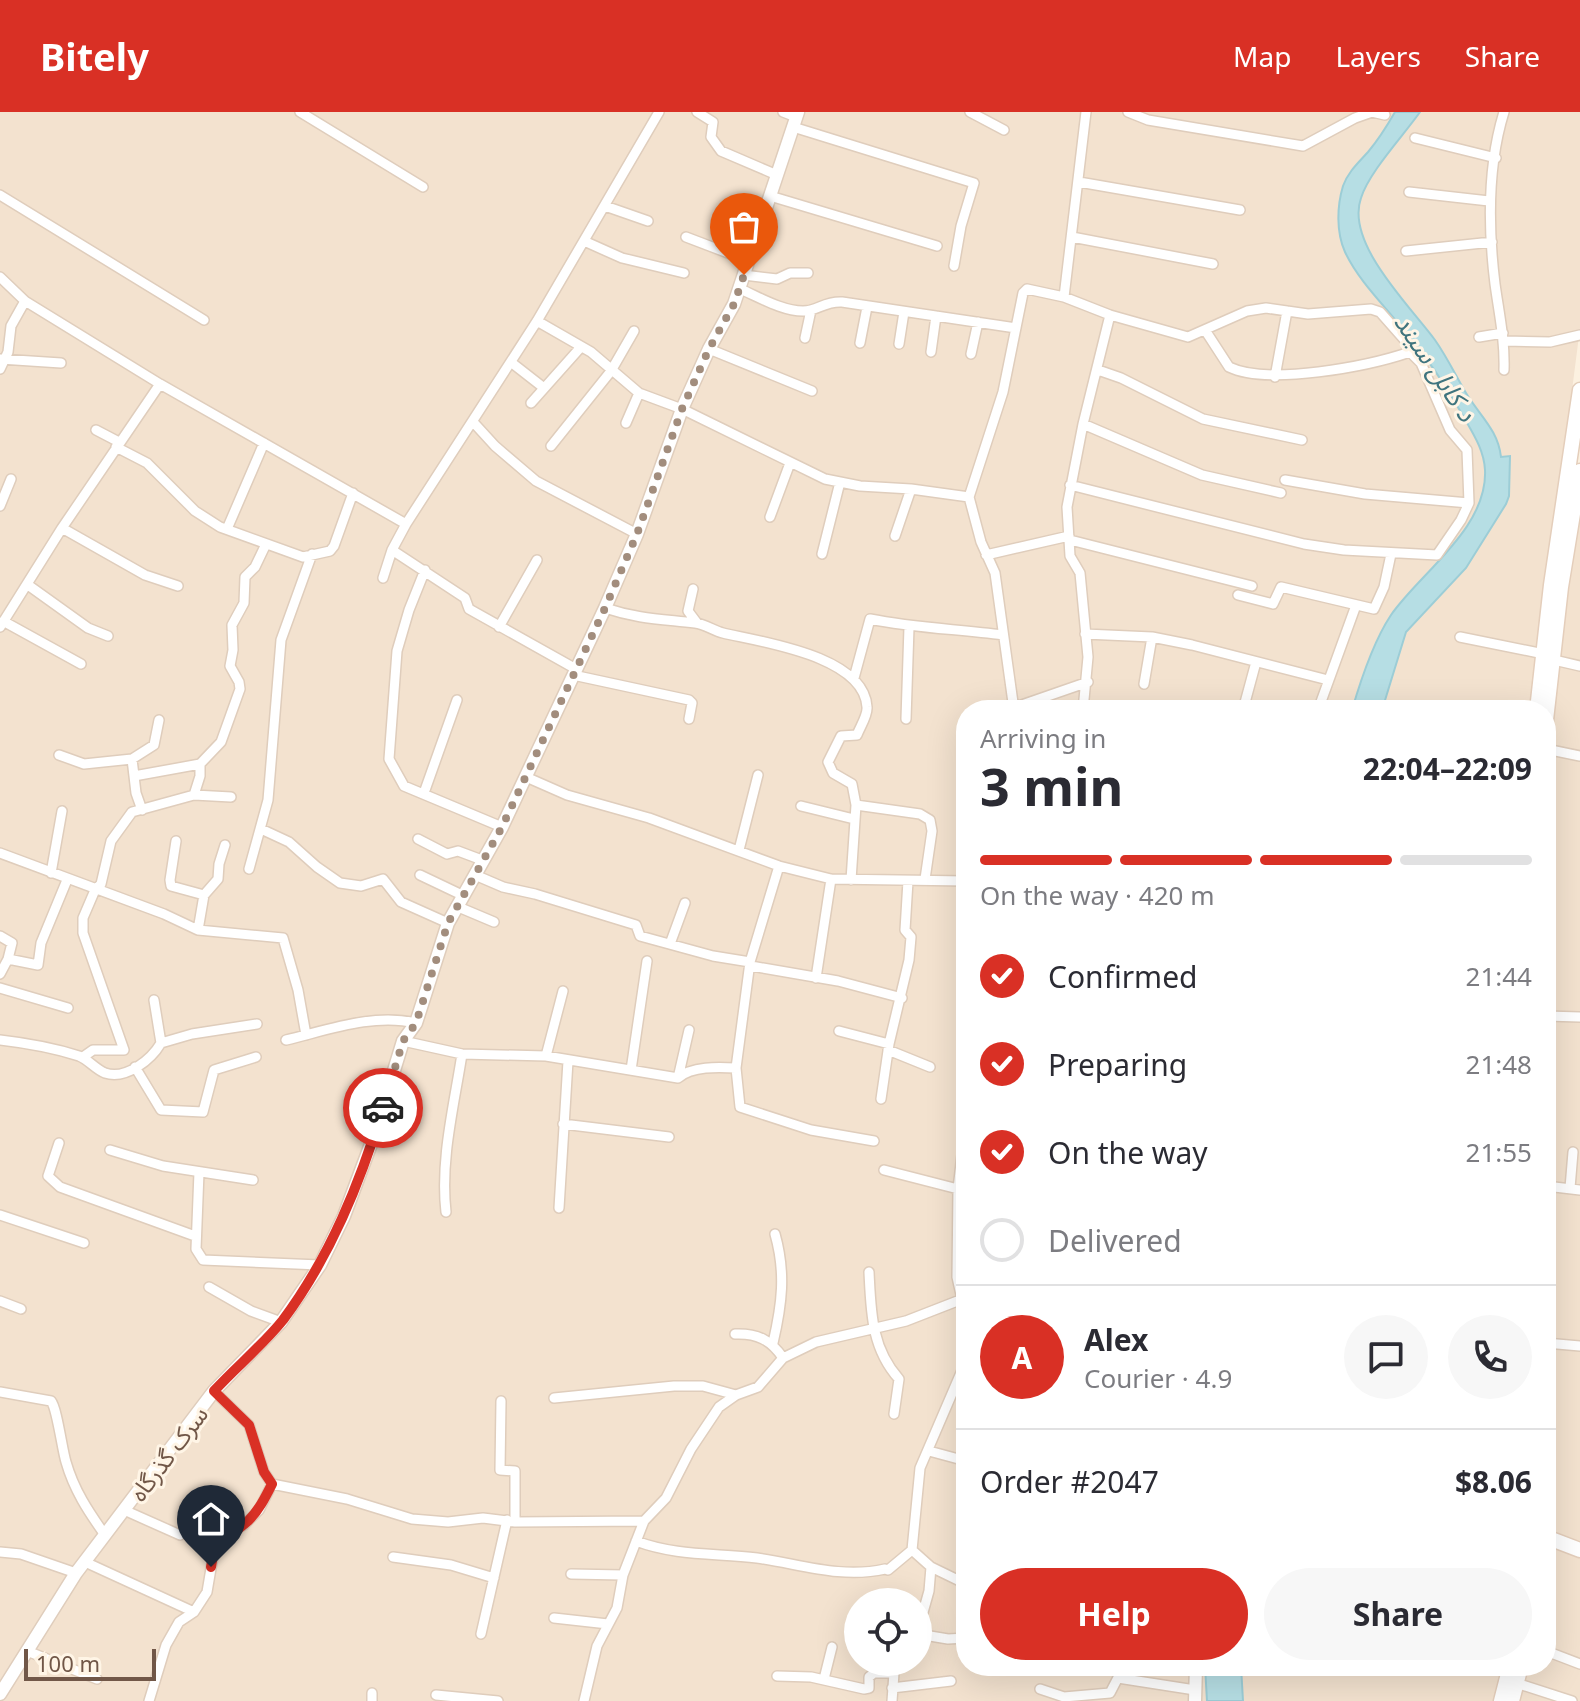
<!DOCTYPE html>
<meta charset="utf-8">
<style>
body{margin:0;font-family:"Noto Sans","Noto Sans Arabic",sans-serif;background:#f7f7f7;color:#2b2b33;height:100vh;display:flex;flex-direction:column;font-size:30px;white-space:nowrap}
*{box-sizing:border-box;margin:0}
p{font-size:26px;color:#7c7c81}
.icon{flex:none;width:44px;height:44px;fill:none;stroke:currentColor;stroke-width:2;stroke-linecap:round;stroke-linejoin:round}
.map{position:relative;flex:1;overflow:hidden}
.drawer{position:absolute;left:956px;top:588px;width:600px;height:976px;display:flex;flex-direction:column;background:#fff;border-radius:32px;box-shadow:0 8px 32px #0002}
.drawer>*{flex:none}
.controls{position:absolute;left:844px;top:1476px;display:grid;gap:16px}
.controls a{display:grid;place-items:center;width:88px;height:88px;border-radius:50%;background:#fff;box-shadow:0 8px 32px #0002;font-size:40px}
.scale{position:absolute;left:24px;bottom:20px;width:132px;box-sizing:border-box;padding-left:8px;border:4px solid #715748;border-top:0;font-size:22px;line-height:28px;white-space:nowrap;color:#715748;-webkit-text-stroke:6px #fff5e6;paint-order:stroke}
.pin{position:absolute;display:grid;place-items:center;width:68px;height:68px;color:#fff;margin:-82px -34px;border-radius:50% 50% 50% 0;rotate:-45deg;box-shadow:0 0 8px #0007}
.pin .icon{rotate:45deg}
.courier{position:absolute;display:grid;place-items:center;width:80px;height:80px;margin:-40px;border:6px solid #d93025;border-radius:50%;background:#fff;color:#222;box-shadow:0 2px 10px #0007}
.headline em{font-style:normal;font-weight:700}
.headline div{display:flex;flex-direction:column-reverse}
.headline{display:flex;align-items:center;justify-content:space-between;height:136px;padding:0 24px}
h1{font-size:52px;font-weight:700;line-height:60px}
.bar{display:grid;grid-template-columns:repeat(4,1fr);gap:12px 8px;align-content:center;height:96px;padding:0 24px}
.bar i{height:10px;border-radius:6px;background:#e1e1e2}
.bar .selected{background:#d93025}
.bar p{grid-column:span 4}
.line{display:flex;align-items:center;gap:20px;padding:0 24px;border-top:2px solid #e1e1e2}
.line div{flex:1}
.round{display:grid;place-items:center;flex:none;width:84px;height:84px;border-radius:42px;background:#f7f7f7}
ol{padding:0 24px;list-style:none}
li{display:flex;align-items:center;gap:24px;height:88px}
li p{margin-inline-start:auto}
li .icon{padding:8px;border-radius:50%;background:#d93025;color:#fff;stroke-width:4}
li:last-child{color:#7c7c81}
li i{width:44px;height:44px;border:4px solid #e1e1e2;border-radius:50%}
.primary-button{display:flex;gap:16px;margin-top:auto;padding:16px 24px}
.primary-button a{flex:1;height:92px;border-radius:48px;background:#d93025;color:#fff;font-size:32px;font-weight:700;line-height:92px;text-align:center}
.primary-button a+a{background:#f7f7f7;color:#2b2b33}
header{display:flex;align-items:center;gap:48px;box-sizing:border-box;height:112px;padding:0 40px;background:#d93025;color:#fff}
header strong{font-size:38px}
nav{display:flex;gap:44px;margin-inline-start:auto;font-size:28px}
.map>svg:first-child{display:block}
</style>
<header>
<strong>Bitely</strong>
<nav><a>Map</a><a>Layers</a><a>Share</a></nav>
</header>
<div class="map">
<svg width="1580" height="1589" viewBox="0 0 1580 1589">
<rect width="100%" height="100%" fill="#fcf1e0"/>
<path fill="#f3e2cf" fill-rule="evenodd" d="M 0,0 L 1580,0 L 1580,216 L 1531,598 L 966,598 L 966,1554 L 1504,1554 L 1495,1589 L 0,1589 ZM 858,1490 L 918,1490 L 918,1550 L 858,1550 Z
M 1580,375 L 1580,1589 L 1520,1589 L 1529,1554 L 1546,1554 L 1546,679 L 1558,521 Z"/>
<path fill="#b6dee4" stroke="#9ccdd6" stroke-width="2" d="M 1395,0 L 1420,0 C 1404,23 1369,60 1361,86 C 1345,131 1410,194 1435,228 C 1447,245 1456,264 1466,281 C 1480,304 1498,318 1501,345 L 1510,344 L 1509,384 L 1506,392 L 1466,456 L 1406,520 L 1382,598 L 1352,598 C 1361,567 1373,530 1391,503 C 1420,461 1488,416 1485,358 C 1484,337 1472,320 1462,302 C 1446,274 1428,247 1407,222 C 1387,196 1359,170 1345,140 C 1336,120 1337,94 1343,74 C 1348,60 1358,51 1368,40 C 1378,28 1387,14 1395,0 Z
M 1205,1554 L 1241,1554 L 1243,1589 L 1207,1589 Z"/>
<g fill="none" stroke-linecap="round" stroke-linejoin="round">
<defs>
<path id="minor" d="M 300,0 L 423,75
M 697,0 L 713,10 L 711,25 L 721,39 L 777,63
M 783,0 L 796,5
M 970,0 L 1004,18
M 1128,0 L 1148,8 L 1303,34 L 1355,6 L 1372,0 L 1385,3
M 793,15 L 974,71 L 961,114 L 954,154
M 1415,26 L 1496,46
M 1079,70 L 1240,98
M 1409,80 L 1489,89
M 0,83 L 204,208
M 770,84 L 937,134
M 605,94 L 648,109
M 686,125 L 749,149
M 1072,125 L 1213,152
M 584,129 L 622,146 L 684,161
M 1406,139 L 1492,130
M 744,163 L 777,167 L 790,161 L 808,161
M 0,165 L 25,189 L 160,272 L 406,412
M 740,177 C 759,185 782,199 803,199 C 818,199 824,189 842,190 L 1016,216
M 1064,185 L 1086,0
M 537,209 L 591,240 L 639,281 L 682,297 L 825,367 L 860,374 L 911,377 L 969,385
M 1205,218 L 1229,255 C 1268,274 1369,254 1410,240
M 1479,225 L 1503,221
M 805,226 L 811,198
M 1505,229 L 1550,230 L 1580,223
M 860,231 L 867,195
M 899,232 L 904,200
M 709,237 L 812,279
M 931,240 L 936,204
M 971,242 L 978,210
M 0,247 L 61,251
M 512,251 L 544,276
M 0,257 L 8,240 L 11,214 L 25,189
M 1098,258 L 1121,266 L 1203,307 L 1302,328
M 1504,258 C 1505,228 1499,201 1495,172 C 1488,115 1487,55 1504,0
M 1275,265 L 1287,199
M 531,291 L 580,236
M 474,311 L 495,334 L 536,369 L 637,422
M 626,311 L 639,281
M 1083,312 L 1202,363 L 1281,381
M 96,318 L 119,330
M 551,334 L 611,259 L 634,219
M 116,335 L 147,351 L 195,399 L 220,415 L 303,445 L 330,439 L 334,434 L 353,381
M 1285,368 L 1365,382 L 1469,391
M 0,394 L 11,367
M 770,405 L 790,351
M 62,416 L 145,463 L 178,474
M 227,417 L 264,331
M 895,424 L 911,377
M 1070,428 L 1252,474
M 392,438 L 465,486 L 469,497 L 576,557
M 822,442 L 840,370
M 986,443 L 1069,424
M 425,458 L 409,498 L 397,539 L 389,647 L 404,674 L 502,715
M 383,466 L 392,438 L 406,412 L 537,209 L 659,0
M 28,473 L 88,516 L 108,524
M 693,477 L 688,499 L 697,511
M 1238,483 L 1273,492 L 1281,475 L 1374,497 L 1384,475 L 1391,442
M 605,496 C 638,507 660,507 695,511 C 705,512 714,519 723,521 C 762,530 864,544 867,595 C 868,603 860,615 857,623 L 841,624 L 828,650 L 833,661 L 852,672 L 856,693 L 851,768
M 3,509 L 81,552
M 0,515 L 62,416 L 160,272
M 499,515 L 537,448
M 1085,522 L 1152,525 L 1192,533 L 1328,568
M 1460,525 L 1544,542
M 1554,548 L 1580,554
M 573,563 L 689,588 L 692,591 L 689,607
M 854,566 L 870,507 C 914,516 958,517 1003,523
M 1144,572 L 1152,525
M 1013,596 L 1088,570
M 1014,598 L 995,461 L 981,430 L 969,385 L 1003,280 L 1023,181 L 1027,177 L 1064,185 L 1110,203 L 1188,225 L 1247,199 L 1266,196 L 1308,202 L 1371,197 L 1380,200 L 1410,234 L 1410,240 L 1421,251 L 1450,318 L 1467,338 L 1469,391 L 1461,408 L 1437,443 L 1344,438 L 1304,432 L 1070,373
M 1083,598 L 1088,545 L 1080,461 L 1070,444 L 1067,395 L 1083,312 L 1110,203
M 1243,598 L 1256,550
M 1318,598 L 1355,496
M 906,607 L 909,515
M 1546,637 L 1580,644
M 59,643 L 84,652 L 132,647 L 154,633 L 159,608
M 132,647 L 136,681 L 142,698
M 134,664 L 200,652 L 221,630 L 240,577 L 239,570 L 230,554 L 233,538 L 232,513 L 244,491 L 245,465 L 255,455 L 266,432
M 526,665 L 567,683 L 649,706 L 779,754 L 831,767 L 966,769
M 424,681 L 457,588
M 194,683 L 231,685
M 856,693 L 920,702 L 930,708 L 932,719 L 925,767
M 801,694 L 854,707
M 261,717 L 289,730 L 317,755 L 340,771 L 361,774 L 383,767 L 401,790 L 448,811
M 418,727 L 447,742 L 458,739 L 482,748
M 176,729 L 170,768 L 171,774 L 204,783 L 198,818
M 739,738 L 758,663
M 0,741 L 164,802 L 198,818 L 283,826 L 298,878 L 306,923
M 249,757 L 268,688 L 281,528 L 312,442
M 51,761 L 62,699
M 420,763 L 462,783
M 475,763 L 503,775 L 535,782 L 636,813 L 640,824 L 713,844 L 750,850
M 204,783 L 218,767 L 219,752 L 225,733
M 456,794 L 494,810
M 0,824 L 12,831 L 8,847 L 0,862
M 670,832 L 685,791
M 8,847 L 38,853 L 41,831 L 67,768
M 751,854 L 838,869 L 902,886
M 816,866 L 831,767
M 0,876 L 68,896
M 154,888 L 161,931
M 1546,904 L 1580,905
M 839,919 L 889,932
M 0,928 C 26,931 54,936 79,944 C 89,948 95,957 105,961 C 126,968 151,948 161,931 L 192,922 L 257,912
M 286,928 C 328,918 373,901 416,911
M 403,929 L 462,942 L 546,944 L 678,966 C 692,954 718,955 736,956 L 750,850 L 779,754
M 888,938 L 930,955
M 546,944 L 563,879
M 83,945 L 93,938 L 124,938 L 83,821 L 83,806 L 95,778 L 101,772 L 111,729 L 132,700 L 194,683 L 200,664 L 200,652
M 135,955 L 161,998 L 203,1000 L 214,958 L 256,945
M 736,956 L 740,995 L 811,1018 L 874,1029
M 631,958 L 647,849
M 678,966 L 689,918
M 881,987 L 889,932 L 909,848 L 911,825 L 905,818 L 908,769
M 966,1008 L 958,1077 L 957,1165 L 966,1205
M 563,1012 L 669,1025
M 59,1031 L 48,1064 L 60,1075 L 195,1124
M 110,1038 L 163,1054 L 253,1068
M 884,1058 L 958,1077
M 199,1060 L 196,1137 L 203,1148 L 320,1153
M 1546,1074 L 1580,1078
M 1570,1076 L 1573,1040
M 559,1096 L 568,949
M 446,1100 C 440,1048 454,994 462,942
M 0,1103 L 84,1131
M 869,1160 C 871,1199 871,1236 899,1267 L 894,1302
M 209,1175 L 251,1199 L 281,1210
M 0,1189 L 21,1197
M 735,1222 C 757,1221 771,1228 783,1246
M 773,1231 C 782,1192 786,1161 775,1122
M 1546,1231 L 1580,1234
M 214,1279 L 249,1313 L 264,1360 L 272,1372 L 347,1387 L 412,1407 L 448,1410 L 483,1406 L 515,1410 L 644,1409
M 0,1280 L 51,1289 C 57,1296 62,1337 66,1350 C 74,1378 88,1399 105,1423
M 554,1286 L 674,1274 L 703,1274 L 736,1283
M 501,1289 L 500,1358 L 515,1359 L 515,1410
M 929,1339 L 966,1349
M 124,1398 L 180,1423
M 636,1429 C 675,1444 716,1441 757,1446 C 800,1452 841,1467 885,1457 L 888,1458 L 912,1438
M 912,1438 L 920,1356 L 966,1249
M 912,1438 L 931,1455 L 929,1479 L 918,1518
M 0,1440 L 21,1442 L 76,1461
M 393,1445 L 451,1453 L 494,1466
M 85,1450 L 194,1500
M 931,1455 L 966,1472
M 571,1462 L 623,1463
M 554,1506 L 608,1512
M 481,1522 L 507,1408
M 918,1522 L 948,1527 L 966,1526
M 27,1539 L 97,1567
M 1546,1539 L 1580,1552
M 777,1564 L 811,1565 L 864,1577 L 869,1576 L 869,1565 L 874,1561 L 894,1561
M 1118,1566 L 1195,1578
M 824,1567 L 832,1535
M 1516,1571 L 1572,1589
M 892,1576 L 951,1569
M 1040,1577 L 1064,1585 L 1110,1581 L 1124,1554
M 436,1583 L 498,1589
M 149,1589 L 166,1533 L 179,1510 L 194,1500 L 207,1480 L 215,1433 L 226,1422 L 244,1413 L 259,1398 L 272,1372
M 372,1589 L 372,1581
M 584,1589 L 597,1534 L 617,1496 L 623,1463 L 644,1409 L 666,1386 L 691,1337 L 719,1295 L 736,1283 L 758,1275 L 783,1246 L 816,1230 L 906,1209 L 960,1188
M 892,1589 L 894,1561 L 898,1550"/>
<path id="tertiary" d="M 0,1582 L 76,1461 L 214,1279 L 281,1210 L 320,1153 L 344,1104 L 374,1024 L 403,929 L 416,911 L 448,811 L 502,715 L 605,496 L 637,422 L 682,297 L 709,237 L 734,192 L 798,0
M 1195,1589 L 1196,1554"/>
<path id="secondary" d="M 1537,598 L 1551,473 L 1580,278
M 1546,608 L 1561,475 L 1580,359
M 1546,1425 L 1580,1438
M 1501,1589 L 1510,1554
M 1512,1589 L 1521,1554"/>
</defs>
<use href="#minor" stroke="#dfcdbc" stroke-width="12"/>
<use href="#tertiary" stroke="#dfcdbc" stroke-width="15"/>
<use href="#secondary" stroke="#e4cebb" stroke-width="17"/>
<use href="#minor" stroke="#fff" stroke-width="9"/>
<use href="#tertiary" stroke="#fff" stroke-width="12"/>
<use href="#secondary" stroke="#fff" stroke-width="14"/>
</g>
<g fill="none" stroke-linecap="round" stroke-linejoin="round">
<path stroke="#a28d7d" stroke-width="8" stroke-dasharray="0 14.4" d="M 383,996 L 403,929 L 416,911 L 448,811 L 502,715 L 605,496 L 637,422 L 682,297 L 709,237 L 734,192 L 744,163"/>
<path stroke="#d93025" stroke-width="10" d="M 211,1455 C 217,1416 225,1431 248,1409 C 259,1398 265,1386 272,1372 L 264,1360 L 249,1313 L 214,1279 C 236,1255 263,1233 283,1208 C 330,1145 360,1071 383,996"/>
</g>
<g text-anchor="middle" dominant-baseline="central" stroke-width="6" stroke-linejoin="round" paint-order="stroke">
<g font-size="24" fill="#715748" stroke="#fff5e6">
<text transform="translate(168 1341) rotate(-53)">سرک گذرگاه</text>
</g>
<g font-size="26" font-style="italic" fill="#3f747e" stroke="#fff5e6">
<text transform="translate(1436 255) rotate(56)">د کابل سيند</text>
</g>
</g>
</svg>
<div class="controls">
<a><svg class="icon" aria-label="locate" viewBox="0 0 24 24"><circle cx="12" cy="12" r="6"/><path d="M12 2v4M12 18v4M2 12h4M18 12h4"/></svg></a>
</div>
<div class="scale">100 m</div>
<div class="pin" style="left:744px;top:163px;background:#ea580c"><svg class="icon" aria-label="bag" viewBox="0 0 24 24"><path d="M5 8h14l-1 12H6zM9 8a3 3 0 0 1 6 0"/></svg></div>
<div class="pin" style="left:211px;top:1455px;background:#1f2937"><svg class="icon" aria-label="home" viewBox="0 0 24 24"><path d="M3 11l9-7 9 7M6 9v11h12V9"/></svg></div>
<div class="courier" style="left:383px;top:996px"><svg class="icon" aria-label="car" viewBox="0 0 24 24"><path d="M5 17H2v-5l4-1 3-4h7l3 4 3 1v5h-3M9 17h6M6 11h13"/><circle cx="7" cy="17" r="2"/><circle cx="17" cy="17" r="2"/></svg></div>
<section class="drawer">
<div class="headline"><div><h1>3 min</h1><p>Arriving in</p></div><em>22:04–22:09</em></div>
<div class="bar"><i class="selected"></i><i class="selected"></i><i class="selected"></i><i></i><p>On the way · 420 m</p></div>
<ol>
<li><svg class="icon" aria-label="check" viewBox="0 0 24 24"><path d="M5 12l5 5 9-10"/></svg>Confirmed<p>21:44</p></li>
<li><svg class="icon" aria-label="check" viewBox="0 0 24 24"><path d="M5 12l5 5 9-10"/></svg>Preparing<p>21:48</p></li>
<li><svg class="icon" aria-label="check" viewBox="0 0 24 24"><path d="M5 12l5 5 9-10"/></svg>On the way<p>21:55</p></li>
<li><i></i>Delivered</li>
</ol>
<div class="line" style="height:144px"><b class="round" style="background:#d93025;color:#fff">A</b><div><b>Alex</b><p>Courier · 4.9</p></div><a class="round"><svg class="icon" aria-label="chat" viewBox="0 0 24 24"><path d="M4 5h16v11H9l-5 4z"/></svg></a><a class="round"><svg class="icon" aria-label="phone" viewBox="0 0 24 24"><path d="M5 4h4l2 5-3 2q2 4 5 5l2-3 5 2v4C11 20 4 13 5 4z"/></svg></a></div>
<div class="line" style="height:104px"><div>Order #2047</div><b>$8.06</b></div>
<div class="primary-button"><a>Help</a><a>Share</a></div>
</section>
</div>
